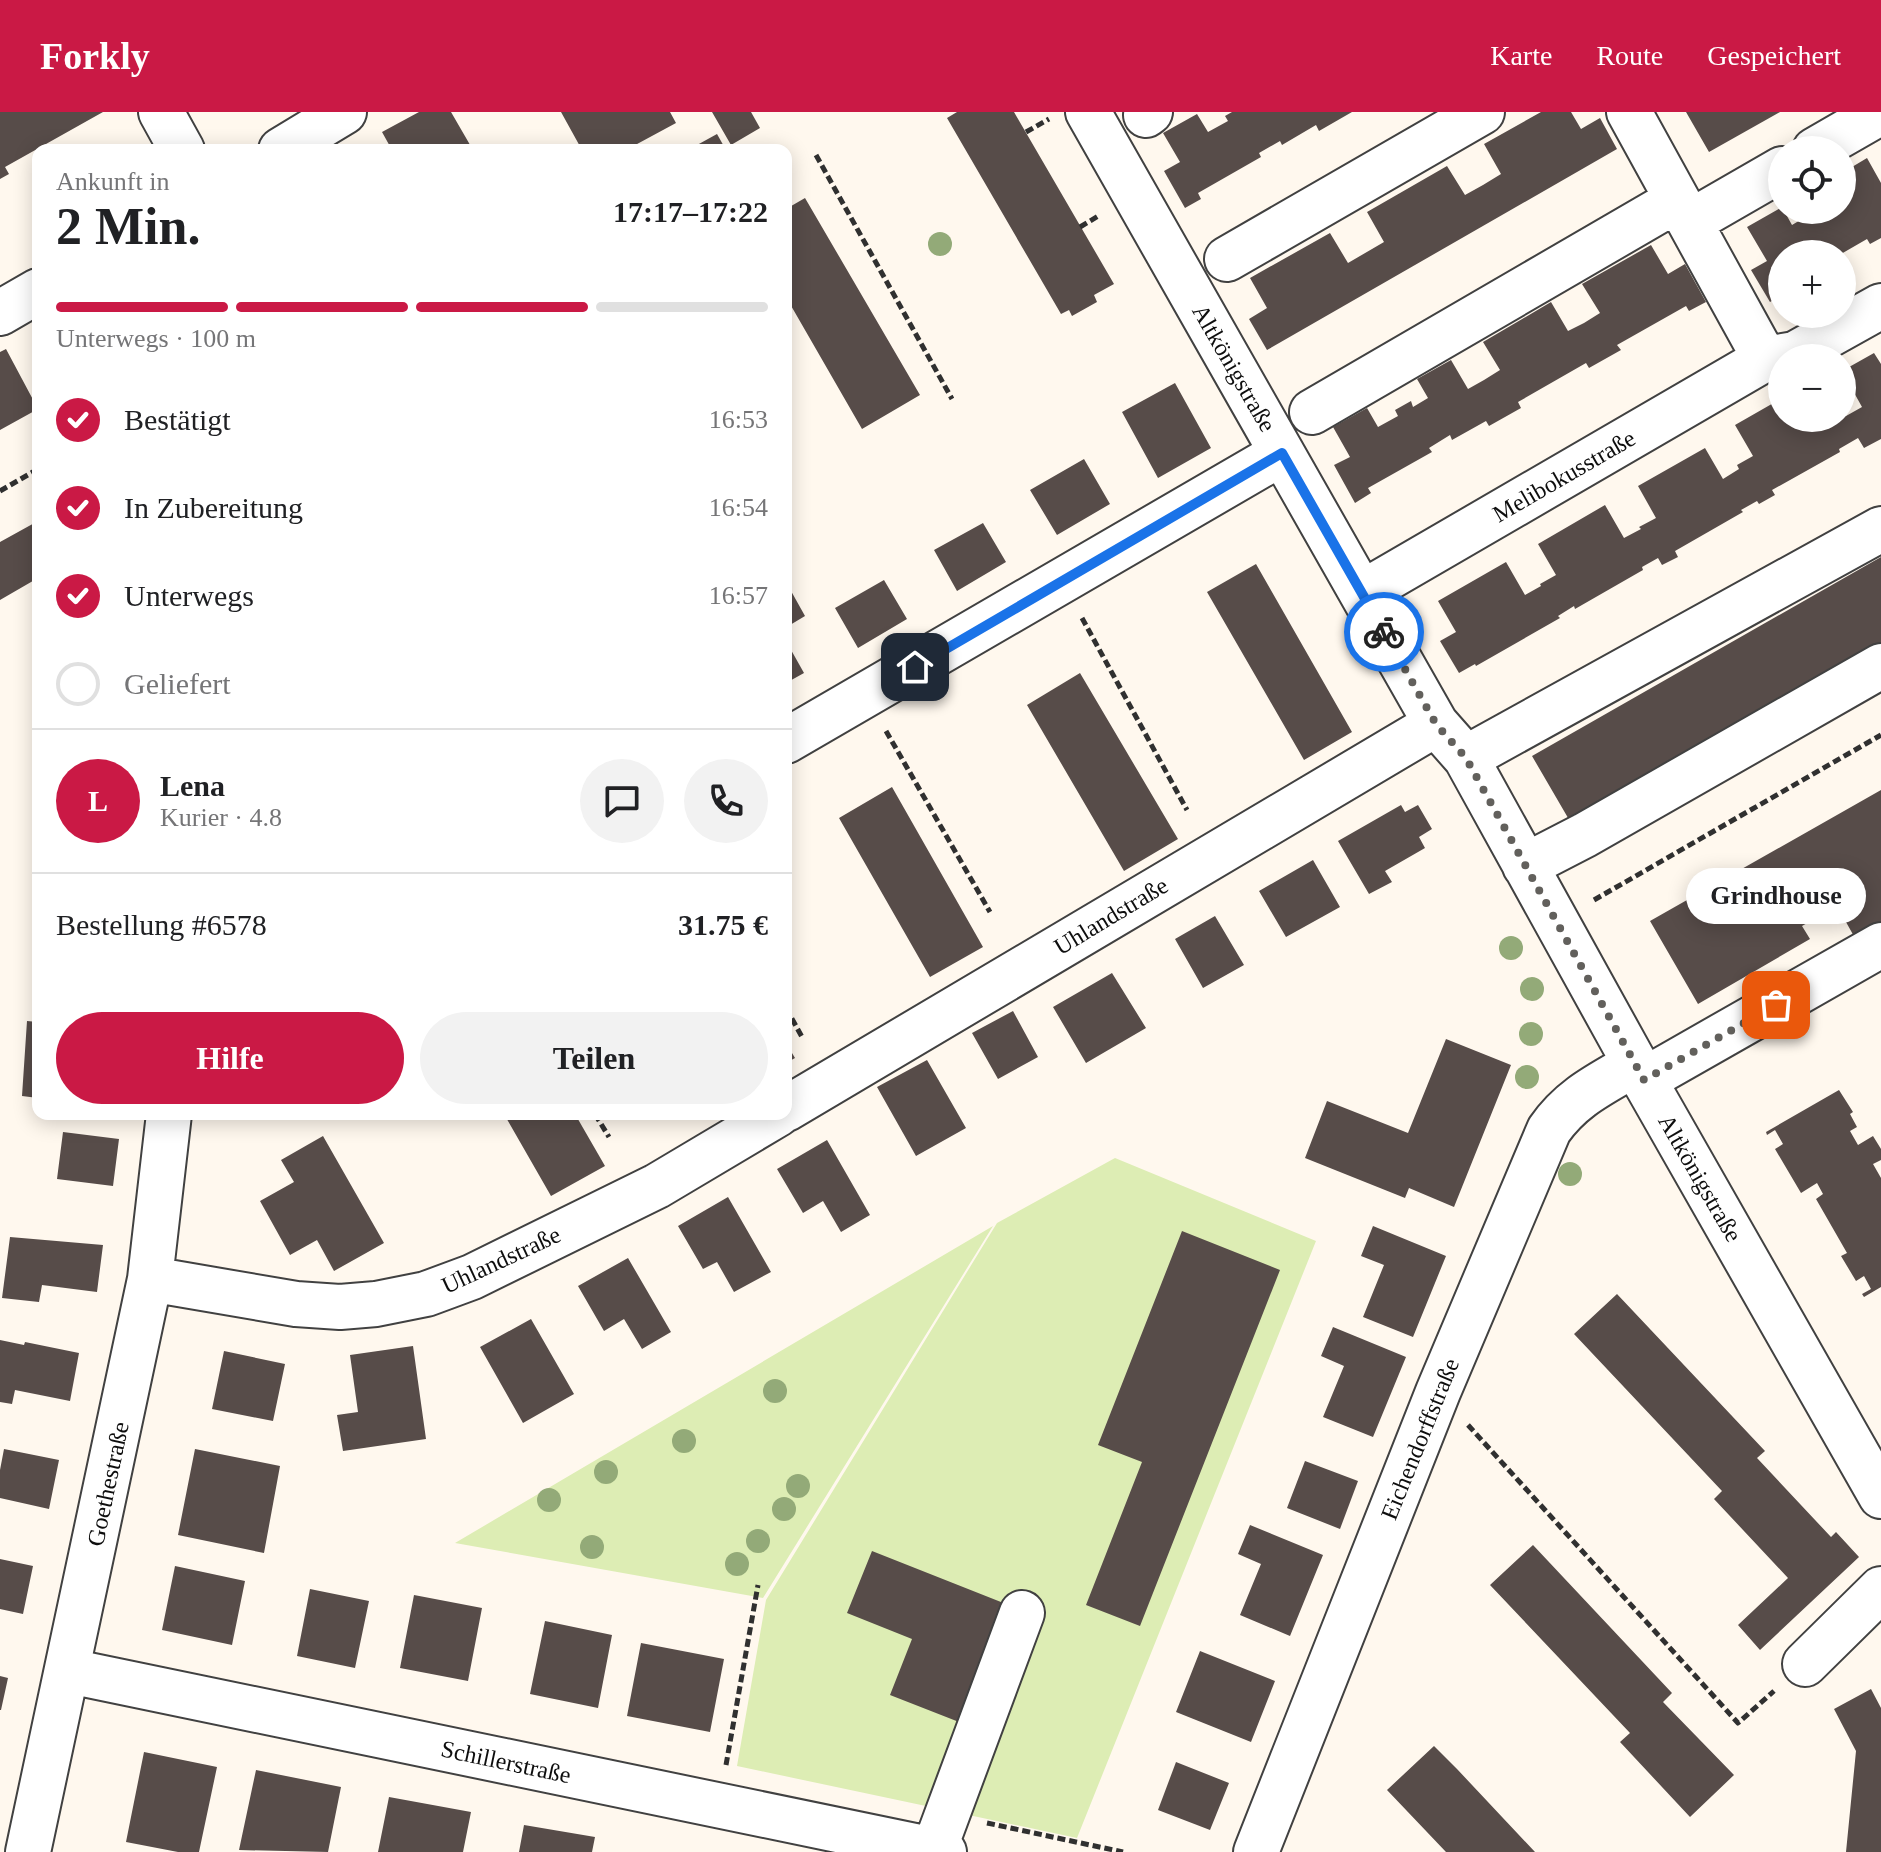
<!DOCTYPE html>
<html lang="de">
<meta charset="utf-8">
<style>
body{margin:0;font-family:"Times New Roman",serif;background:#f2f2f2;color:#202124;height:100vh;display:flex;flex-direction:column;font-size:30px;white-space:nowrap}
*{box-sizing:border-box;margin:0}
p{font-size:26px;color:#757577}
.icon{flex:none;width:44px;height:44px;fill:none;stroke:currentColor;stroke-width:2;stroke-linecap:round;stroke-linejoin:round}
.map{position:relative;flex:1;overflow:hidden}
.side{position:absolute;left:32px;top:32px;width:760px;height:976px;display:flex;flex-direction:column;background:#fff;border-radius:16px;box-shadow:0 4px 20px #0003}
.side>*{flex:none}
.fabs{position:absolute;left:1768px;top:24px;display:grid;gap:16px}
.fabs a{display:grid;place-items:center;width:88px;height:88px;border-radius:50%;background:#fff;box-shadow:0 4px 20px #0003;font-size:40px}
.pin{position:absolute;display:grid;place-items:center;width:68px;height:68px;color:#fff;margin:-34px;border-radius:16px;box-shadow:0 4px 12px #0006}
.courier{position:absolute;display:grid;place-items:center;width:80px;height:80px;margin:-40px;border:6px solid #1a73e8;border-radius:50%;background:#fff;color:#222;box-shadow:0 2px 10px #0007}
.bubble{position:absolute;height:56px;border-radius:28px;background:#fff;box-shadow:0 4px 20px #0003;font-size:26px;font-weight:700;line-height:56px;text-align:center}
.summary em{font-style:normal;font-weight:700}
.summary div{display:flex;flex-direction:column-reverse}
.summary{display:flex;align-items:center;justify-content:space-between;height:136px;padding:0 24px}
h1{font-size:52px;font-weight:700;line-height:60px}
.bar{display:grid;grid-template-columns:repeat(4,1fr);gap:12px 8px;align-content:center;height:96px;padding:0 24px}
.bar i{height:10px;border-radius:6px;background:#e0e0e0}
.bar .active{background:#ca1945}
.bar p{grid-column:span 4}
.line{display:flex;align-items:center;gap:20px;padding:0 24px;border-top:2px solid #e0e0e0}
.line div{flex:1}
.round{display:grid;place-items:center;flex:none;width:84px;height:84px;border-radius:42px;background:#f2f2f2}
ol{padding:0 24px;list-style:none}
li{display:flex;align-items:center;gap:24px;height:88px}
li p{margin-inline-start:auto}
li .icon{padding:8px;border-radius:50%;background:#ca1945;color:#fff;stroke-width:4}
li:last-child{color:#757577}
li i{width:44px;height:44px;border:4px solid #e0e0e0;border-radius:50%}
.primary-button{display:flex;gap:16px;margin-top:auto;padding:16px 24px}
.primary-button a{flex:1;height:92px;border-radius:48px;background:#ca1945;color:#fff;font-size:32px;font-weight:700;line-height:92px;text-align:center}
.primary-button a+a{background:#f2f2f2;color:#202124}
header{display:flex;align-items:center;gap:48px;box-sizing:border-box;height:112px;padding:0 40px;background:#ca1945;color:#fff}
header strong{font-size:38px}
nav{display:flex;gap:44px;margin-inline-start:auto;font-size:28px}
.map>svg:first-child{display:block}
</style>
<header>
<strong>Forkly</strong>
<nav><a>Karte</a><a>Route</a><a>Gespeichert</a></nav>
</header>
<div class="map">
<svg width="1881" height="1740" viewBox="0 0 1881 1740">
<rect width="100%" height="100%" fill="#fff8ee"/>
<path fill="#ddedb4" d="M 1115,1046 L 1316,1129 L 1077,1726 L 737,1654 L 766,1488 L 997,1111 Z
M 993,1114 L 763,1486 L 455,1431 Z"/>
<path fill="#574c49" d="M 0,0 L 103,0 L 5,55 L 9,62 L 0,67 Z
M 419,0 L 451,0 L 473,38 L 392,38 L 382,20 Z
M 561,0 L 670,0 L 676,11 L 626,38 L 582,38 Z
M 712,0 L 751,0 L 760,16 L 731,33 Z
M 957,0 L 1014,0 L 1114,172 L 1094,183 L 1097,190 L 1072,204 L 1069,198 L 1061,202 L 947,6 Z
M 1232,0 L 1352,0 L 1319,19 L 1316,13 L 1282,33 L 1280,29 L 1259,41 L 1261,45 L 1198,81 L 1201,87 L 1185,96 L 1164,59 L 1180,50 L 1163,21 L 1197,2 L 1208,20 L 1228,9 L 1225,4 Z
M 1541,0 L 1571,0 L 1581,17 L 1600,6 L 1617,37 L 1267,238 L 1249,207 L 1267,196 L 1250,166 L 1330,121 L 1348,151 L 1384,130 L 1367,100 L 1447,54 L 1465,83 L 1483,73 L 1501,62 L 1484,32 Z
M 1686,0 L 1780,0 L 1709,40 Z
M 717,22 L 726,38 L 688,38 Z
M 1867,46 L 1881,71 L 1881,126 L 1870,132 L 1867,127 L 1841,142 L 1782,142 L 1782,183 L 1770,190 L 1751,158 L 1767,149 L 1747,115 L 1782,95 L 1792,113 L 1812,101 L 1810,98 L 1842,98 L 1842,61 Z
M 805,86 L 920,283 L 862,317 L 786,185 L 786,97 Z
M 1651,133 L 1668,162 L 1685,152 L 1706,190 L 1689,199 L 1686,194 L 1617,233 L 1621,238 L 1589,256 L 1586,251 L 1518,290 L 1521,296 L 1489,314 L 1486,309 L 1452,328 L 1450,323 L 1429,336 L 1432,340 L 1368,376 L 1371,381 L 1355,391 L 1334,353 L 1350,345 L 1333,315 L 1367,296 L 1378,315 L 1398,304 L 1395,298 L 1411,289 L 1413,295 L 1428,286 L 1417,267 L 1451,248 L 1468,277 L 1484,268 L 1500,258 L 1483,230 L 1551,190 L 1568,219 L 1584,211 L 1600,201 L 1582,172 Z
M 6,237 L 38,297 L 0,318 L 0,240 Z
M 1874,241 L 1881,252 L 1881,327 L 1864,336 L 1858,326 L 1839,337 L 1840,340 L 1772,378 L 1775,383 L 1759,392 L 1757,389 L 1741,398 L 1743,400 L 1675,439 L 1678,445 L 1662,453 L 1658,446 L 1642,455 L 1643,458 L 1575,497 L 1574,494 L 1558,504 L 1560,506 L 1476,554 L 1475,552 L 1459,561 L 1440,529 L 1456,520 L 1438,489 L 1506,450 L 1525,483 L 1541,474 L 1540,472 L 1556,463 L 1538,432 L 1605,393 L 1624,426 L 1641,417 L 1639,415 L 1656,406 L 1638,374 L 1705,336 L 1723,367 L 1739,357 L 1737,353 L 1753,344 L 1735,313 L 1782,286 L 1782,306 L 1842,306 L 1842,298 L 1846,304 L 1862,295 L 1842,259 Z
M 1175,271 L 1211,336 L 1158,366 L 1122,300 Z
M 1084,347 L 1110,392 L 1057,423 L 1030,378 Z
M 38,409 L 38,466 L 0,488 L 0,430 Z
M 983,411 L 1006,450 L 957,479 L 934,438 Z
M 1881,445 L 1881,534 L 1571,711 L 1532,644 Z
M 1256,452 L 1352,620 L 1304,648 L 1207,480 Z
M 884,468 L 907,507 L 858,536 L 835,496 Z
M 786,470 L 805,504 L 790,513 L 786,506 Z
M 786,529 L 804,561 L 786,571 Z
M 1080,561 L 1178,727 L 1124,759 L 1027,593 Z
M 892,675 L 983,835 L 930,865 L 839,706 Z
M 1881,678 L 1881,823 L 1860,835 L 1837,794 L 1802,814 L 1810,827 L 1698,892 L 1650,809 Z
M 1401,693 L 1405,700 L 1418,693 L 1432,717 L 1419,725 L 1425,736 L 1385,759 L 1392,770 L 1369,782 L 1338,729 Z
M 1313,748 L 1340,795 L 1286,825 L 1259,779 Z
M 1215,804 L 1244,853 L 1203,876 L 1175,827 Z
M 1112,861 L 1146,916 L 1086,951 L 1053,895 Z
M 1013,899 L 1038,945 L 998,967 L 972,921 Z
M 27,909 L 38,910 L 38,986 L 22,984 Z
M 1446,927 L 1511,953 L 1454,1095 L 1409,1076 L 1405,1086 L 1305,1046 L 1327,989 L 1408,1021 Z
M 786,931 L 795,946 L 786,951 Z
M 927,948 L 966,1016 L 916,1044 L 877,975 Z
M 1839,978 L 1853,1000 L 1850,1002 L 1857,1015 L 1850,1019 L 1858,1033 L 1873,1024 L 1881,1037 L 1881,1048 L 1873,1052 L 1881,1066 L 1881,1175 L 1864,1185 L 1862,1182 L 1871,1177 L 1864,1164 L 1856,1169 L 1841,1144 L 1847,1141 L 1816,1087 L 1823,1082 L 1817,1071 L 1801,1081 L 1775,1037 L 1783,1032 L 1775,1018 L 1767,1023 L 1766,1020 Z
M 504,1002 L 575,1002 L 605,1054 L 551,1084 Z
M 63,1020 L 119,1027 L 113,1074 L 57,1067 Z
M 323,1024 L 384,1131 L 334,1159 L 317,1128 L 290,1143 L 260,1089 L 294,1070 L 281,1048 Z
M 827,1028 L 870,1103 L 841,1120 L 823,1089 L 803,1101 L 777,1057 Z
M 728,1085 L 771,1160 L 734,1180 L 717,1150 L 703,1157 L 678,1114 Z
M 1373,1114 L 1446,1144 L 1413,1225 L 1363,1205 L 1384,1153 L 1361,1144 Z
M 1182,1119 L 1280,1158 L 1140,1514 L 1086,1493 L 1142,1350 L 1098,1333 Z
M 10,1125 L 103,1133 L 97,1180 L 42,1173 L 39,1190 L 2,1186 Z
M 628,1146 L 671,1220 L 642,1237 L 624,1207 L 604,1219 L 578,1174 Z
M 1617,1182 L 1765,1339 L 1757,1346 L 1831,1425 L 1836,1420 L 1859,1445 L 1760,1538 L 1738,1513 L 1788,1466 L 1714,1387 L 1722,1379 L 1574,1222 Z
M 531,1207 L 574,1282 L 523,1311 L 480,1235 Z
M 1333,1215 L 1406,1245 L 1373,1325 L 1323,1305 L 1344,1254 L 1321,1244 Z
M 0,1228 L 24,1233 L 25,1230 L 79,1241 L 70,1289 L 15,1278 L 12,1292 L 0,1290 Z
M 413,1234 L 426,1327 L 343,1339 L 337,1303 L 358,1300 L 350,1243 Z
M 224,1239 L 285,1252 L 273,1309 L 212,1297 Z
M 4,1337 L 59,1348 L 49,1397 L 0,1386 L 0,1358 Z
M 195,1337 L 280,1354 L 264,1441 L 178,1423 Z
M 1305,1349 L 1358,1369 L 1340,1417 L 1287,1396 Z
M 1250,1413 L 1323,1443 L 1290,1524 L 1240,1503 L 1261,1452 L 1238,1442 Z
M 1533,1433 L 1672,1581 L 1663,1590 L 1734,1663 L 1690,1705 L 1620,1630 L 1630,1621 L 1490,1473 Z
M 872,1439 L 1006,1492 L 959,1610 L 890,1583 L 912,1527 L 847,1501 Z
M 0,1447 L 33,1454 L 23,1502 L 0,1497 Z
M 175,1454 L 245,1469 L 232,1533 L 162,1518 Z
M 310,1477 L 369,1489 L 355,1556 L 297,1544 Z
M 414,1483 L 482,1496 L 468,1569 L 400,1556 Z
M 545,1509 L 612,1523 L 598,1596 L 530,1582 Z
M 641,1531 L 724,1547 L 710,1620 L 627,1604 Z
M 1200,1539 L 1275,1569 L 1251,1630 L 1176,1600 Z
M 0,1564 L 8,1566 L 1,1598 L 0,1598 Z
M 1871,1577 L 1881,1596 L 1881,1740 L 1846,1740 L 1856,1639 L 1834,1597 Z
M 1434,1634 L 1457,1657 L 1535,1740 L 1446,1740 L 1387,1678 Z
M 144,1640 L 217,1655 L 199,1740 L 178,1740 L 126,1730 Z
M 1176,1650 L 1229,1671 L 1210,1718 L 1158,1698 Z
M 256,1658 L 341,1675 L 328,1740 L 239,1738 Z
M 389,1685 L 471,1700 L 463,1740 L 378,1740 Z
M 524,1713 L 595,1725 L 592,1740 L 519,1740 Z"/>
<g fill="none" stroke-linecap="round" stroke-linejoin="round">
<defs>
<path id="minor" d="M 161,0 L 182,38
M 1088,0 L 1436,612 L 1466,646 L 1644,968 L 1881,1384
M 1146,3 L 1150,0
M 281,38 L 344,0
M 1815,38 L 1881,0
M 1690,110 L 1782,57
M 1227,147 L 1482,0
M 0,201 L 38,179
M 1765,247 L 1795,242 L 1881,194
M 1312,300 L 1677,88
M 1362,481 L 1765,247 L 1629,0
M 786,629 L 1282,341
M 1466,646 L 1881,417
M 1525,754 L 1585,723 L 1881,554
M 1644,968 L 1881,833
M 786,997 L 1436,612
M 150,1167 L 296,1192 L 340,1195 L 376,1192 L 426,1182 L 472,1165 L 657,1074 L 778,1002
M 1805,1552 L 1881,1477
M 69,1559 L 944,1740
M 934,1738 L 1022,1501
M 28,1740 L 150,1167 L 169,1002
M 1256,1740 L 1438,1280 L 1549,1018 C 1572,985 1601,972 1635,952"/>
</defs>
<use href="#minor" stroke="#414141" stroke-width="48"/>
<path stroke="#303030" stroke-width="5" stroke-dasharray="8 4" stroke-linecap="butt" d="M 1026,20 L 1049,7
M 816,43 L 952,287
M 1080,115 L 1100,103
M 0,379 L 38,357
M 1082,506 L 1187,698
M 886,619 L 990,800
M 1594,788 L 1881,623
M 786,896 L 802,925
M 595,1002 L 609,1025
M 1468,1313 L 1738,1611 L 1774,1579
M 726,1653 L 758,1473
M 987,1711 L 1123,1740"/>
<use href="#minor" stroke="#fff" stroke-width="44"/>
</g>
<g fill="#93aa78">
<circle cx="940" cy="132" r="12"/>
<circle cx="1511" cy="836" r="12"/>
<circle cx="1532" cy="877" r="12"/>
<circle cx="1531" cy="922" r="12"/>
<circle cx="1527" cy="965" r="12"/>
<circle cx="1570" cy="1062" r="12"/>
<circle cx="775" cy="1279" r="12"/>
<circle cx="684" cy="1329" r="12"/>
<circle cx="606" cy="1360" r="12"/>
<circle cx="798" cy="1374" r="12"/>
<circle cx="549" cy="1388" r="12"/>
<circle cx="784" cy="1397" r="12"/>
<circle cx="758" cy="1429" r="12"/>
<circle cx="592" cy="1435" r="12"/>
<circle cx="737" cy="1452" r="12"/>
</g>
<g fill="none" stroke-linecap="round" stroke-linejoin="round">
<path stroke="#62605c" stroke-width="8" stroke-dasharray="0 14.4" d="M 1384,520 L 1436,612 L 1466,646 L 1644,968 L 1776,893"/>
<path stroke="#1a73e8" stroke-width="10" d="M 915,555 L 1282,341 L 1384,520"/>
</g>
<g text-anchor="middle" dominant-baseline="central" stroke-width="8" stroke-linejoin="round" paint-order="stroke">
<g font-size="24" fill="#0e0e0e" stroke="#fff">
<text transform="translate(1234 256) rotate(60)">Altkönigstraße</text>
<text transform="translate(1564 364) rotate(-30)">Melibokusstraße</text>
<text transform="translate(1111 804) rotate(-31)">Uhlandstraße</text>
<text transform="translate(1700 1066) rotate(60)">Altkönigstraße</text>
<text transform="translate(501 1148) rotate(-25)">Uhlandstraße</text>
<text transform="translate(1420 1327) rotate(-68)">Eichendorffstraße</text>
<text transform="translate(108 1372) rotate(-78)">Goethestraße</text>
<text transform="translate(506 1650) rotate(12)">Schillerstraße</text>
</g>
</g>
</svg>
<div class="fabs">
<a><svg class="icon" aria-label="locate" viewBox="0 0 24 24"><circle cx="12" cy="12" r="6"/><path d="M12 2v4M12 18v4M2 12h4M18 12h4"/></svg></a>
<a>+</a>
<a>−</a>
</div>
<div class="pin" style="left:1776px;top:893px;background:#ea580c"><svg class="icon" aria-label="bag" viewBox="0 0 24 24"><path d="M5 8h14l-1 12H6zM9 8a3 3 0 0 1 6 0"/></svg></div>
<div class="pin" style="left:915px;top:555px;background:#1f2937"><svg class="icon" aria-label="home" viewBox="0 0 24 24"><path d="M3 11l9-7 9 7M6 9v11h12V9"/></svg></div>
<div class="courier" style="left:1384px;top:520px"><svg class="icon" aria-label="bike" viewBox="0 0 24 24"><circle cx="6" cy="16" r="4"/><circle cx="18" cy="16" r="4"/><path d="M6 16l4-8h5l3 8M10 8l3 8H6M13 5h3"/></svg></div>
<div class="bubble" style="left:1686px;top:756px;width:180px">Grindhouse</div>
<section class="side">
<div class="summary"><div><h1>2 Min.</h1><p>Ankunft in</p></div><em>17:17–17:22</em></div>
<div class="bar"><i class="active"></i><i class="active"></i><i class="active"></i><i></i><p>Unterwegs · 100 m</p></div>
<ol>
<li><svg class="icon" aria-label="check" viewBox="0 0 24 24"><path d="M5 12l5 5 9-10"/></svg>Bestätigt<p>16:53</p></li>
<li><svg class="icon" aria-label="check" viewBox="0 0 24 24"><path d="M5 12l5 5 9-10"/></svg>In Zubereitung<p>16:54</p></li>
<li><svg class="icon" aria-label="check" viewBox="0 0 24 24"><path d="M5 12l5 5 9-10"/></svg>Unterwegs<p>16:57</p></li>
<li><i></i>Geliefert</li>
</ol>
<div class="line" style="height:144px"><b class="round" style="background:#ca1945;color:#fff">L</b><div><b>Lena</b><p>Kurier · 4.8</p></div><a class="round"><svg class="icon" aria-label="chat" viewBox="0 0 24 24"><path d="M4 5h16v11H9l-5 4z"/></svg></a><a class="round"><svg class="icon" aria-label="phone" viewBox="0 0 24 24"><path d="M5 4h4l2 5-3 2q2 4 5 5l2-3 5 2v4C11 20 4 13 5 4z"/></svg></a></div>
<div class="line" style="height:104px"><div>Bestellung #6578</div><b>31.75 €</b></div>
<div class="primary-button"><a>Hilfe</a><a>Teilen</a></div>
</section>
</div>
